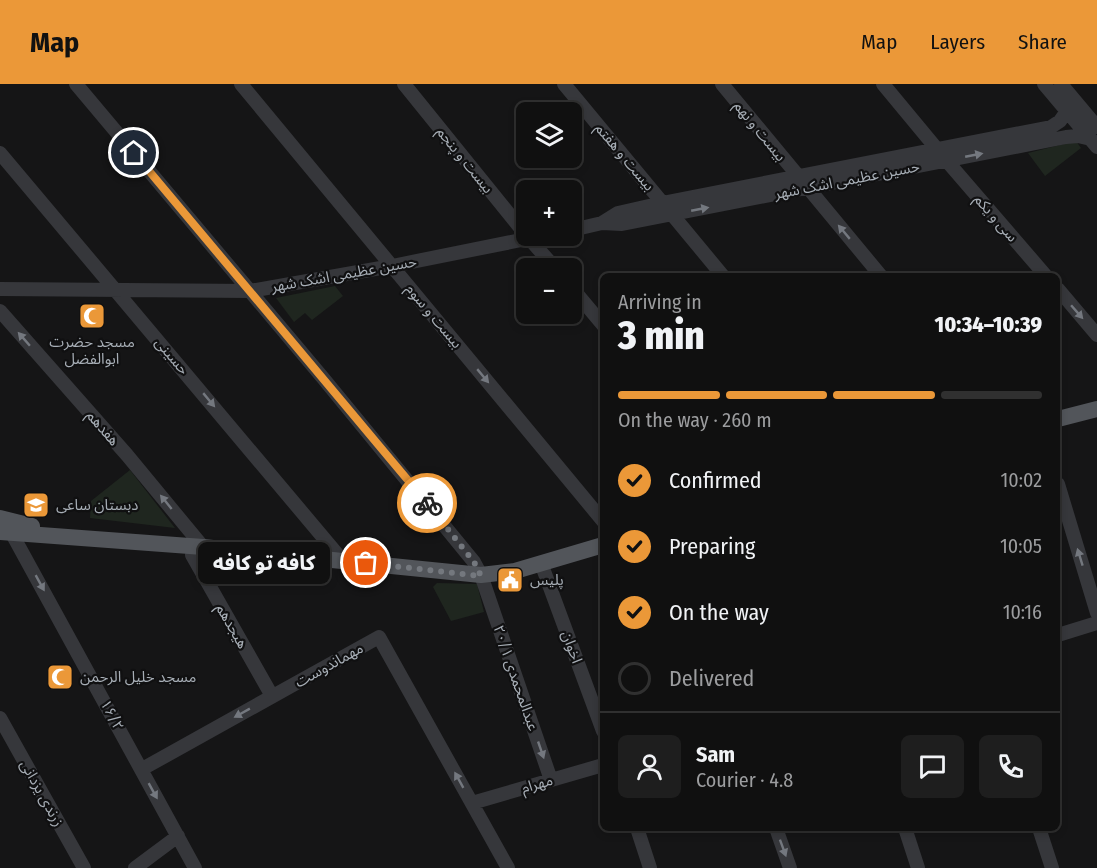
<!DOCTYPE html>
<meta charset="utf-8">
<style>
body{margin:0;font-family:"Fira Sans Condensed","Noto Sans Arabic",sans-serif;background:#1e1e1e;color:#f1f3f6;height:100vh;display:flex;flex-direction:column;font-size:22px;white-space:nowrap}
*{box-sizing:border-box;margin:0}
p{font-size:20px;color:#9c9d9f}
.icon{flex:none;width:33px;height:33px;fill:none;stroke:currentColor;stroke-width:2;stroke-linecap:round;stroke-linejoin:round}
.map{position:relative;flex:1;overflow:hidden}
.panel{position:absolute;left:600px;top:189px;width:460px;height:558px;display:flex;flex-direction:column;background:#101010;border-radius:9px;box-shadow:0 3px 9px #0003,0 0 0 2px #303030}
.panel>*{flex:none}
.controls{position:absolute;left:516px;top:18px;display:grid;gap:12px}
.controls a{display:grid;place-items:center;width:66px;height:66px;border-radius:9px;background:#101010;box-shadow:0 3px 9px #0003,0 0 0 2px #303030;font-size:30px}
.pin{position:absolute;display:grid;place-items:center;width:51px;height:51px;color:#fff;margin:-26px;border:3px solid #fff;border-radius:50%;box-shadow:0 2px 6px #0007}
.courier{position:absolute;display:grid;place-items:center;width:60px;height:60px;margin:-30px;border:4px solid #eb9838;border-radius:50%;background:#fff;color:#222;box-shadow:0 2px 8px #0007}
.bubble{position:absolute;height:42px;border-radius:9px;background:#101010;box-shadow:0 3px 9px #0003,0 0 0 2px #303030;font-size:20px;font-weight:800;line-height:42px;text-align:center}
.head em{font-style:normal;font-weight:800}
.head div{display:flex;flex-direction:column-reverse}
.head{display:flex;align-items:center;justify-content:space-between;height:102px;padding:0 18px}
h1{font-size:39px;font-weight:800;line-height:45px}
.bar{display:grid;grid-template-columns:repeat(4,1fr);gap:9px 6px;align-content:center;height:72px;padding:0 18px}
.bar i{height:8px;border-radius:4px;background:#303030}
.bar .current{background:#eb9838}
.bar p{grid-column:span 4}
.line{display:flex;align-items:center;gap:15px;padding:0 18px;border-top:2px solid #303030}
.line div{flex:1}
.round{display:grid;place-items:center;flex:none;width:63px;height:63px;border-radius:9px;background:#1e1e1e}
ol{padding:0 18px;list-style:none}
li{display:flex;align-items:center;gap:18px;height:66px}
li p{margin-inline-start:auto}
li .icon{padding:6px;border-radius:50%;background:#eb9838;color:#111;stroke-width:4}
li:last-child{color:#9c9d9f}
li i{width:33px;height:33px;border:3px solid #303030;border-radius:50%}
header{display:flex;align-items:center;gap:36px;box-sizing:border-box;height:84px;padding:0 30px;background:#eb9838;color:#111}
header strong{font-size:28px}
nav{display:flex;gap:33px;margin-inline-start:auto;font-size:21px}
.map>svg:first-child{display:block}
</style>
<header>
<strong>Map</strong>
<nav><a>Map</a><a>Layers</a><a>Share</a></nav>
</header>
<div class="map">
<svg width="1097" height="784" viewBox="0 0 1097 784">
<rect width="100%" height="100%" fill="#151516"/>
<path fill="#1f261f" d="M 1076,57 L 1081,64 L 1045,92 L 1028,69 Z
M 335,202 L 343,212 L 312,236 L 305,229 L 294,238 L 276,214 Z
M 130,386 L 175,444 L 90,434 L 91,417 Z
M 437,499 L 477,500 L 484,528 L 451,537 L 433,503 Z"/>
<g fill="none" stroke-linecap="round" stroke-linejoin="round">
<path stroke="#36373b" stroke-width="14" d="M 76,0 L 323,294 L 474,478 L 481,491 L 551,696
M 241,0 L 603,437
M 404,0 L 526,151
M 564,0 L 723,192
M 722,0 L 881,192
M 883,0 L 946,76 L 1046,192
M 1044,0 L 1097,63
M 1061,0 L 1097,43
M 0,69 L 343,477
M 602,139 L 618,129 L 662,119 L 1051,43 L 1060,37 L 1067,27
M 572,146 L 602,139 L 622,140 L 1066,53 L 1078,52 L 1091,55
M 527,152 L 555,184
M 572,204 L 603,241
M 0,205 L 250,207 L 392,182 L 541,152
M 1058,205 L 1097,251
M 0,227 L 127,371 L 203,463
M 1058,400 L 1097,529
M 11,448 L 195,784
M 192,471 L 272,612
M 541,479 L 603,647
M 1058,551 L 1097,539
M 0,634 L 84,784
M 142,685 L 379,553 L 508,784
M 472,719 L 603,681
M 637,744 L 650,784
M 776,744 L 790,784
M 905,744 L 918,784
M 1039,744 L 1052,784
M 135,784 L 178,752"/>
<path stroke="#52555a" stroke-width="16" d="M 1058,335 L 1097,325
M 0,434 L 32,442
M 0,448 L 203,463 L 481,491 L 515,487 L 603,461"/>
</g>
<defs><path id="oneway-solid" d="M-6-.8H1V-3.2L6.5 0L1 3.2V.8H-6Z" transform="scale(1.5)"/></defs>
<g fill="#74787f">
<use href="#oneway-solid" transform="translate(974 71) rotate(-11)"/>
<use href="#oneway-solid" transform="translate(700 125) rotate(-11)"/>
<use href="#oneway-solid" transform="translate(844 148) rotate(-130)"/>
<use href="#oneway-solid" transform="translate(1077 228) rotate(49)"/>
<use href="#oneway-solid" transform="translate(24 255) rotate(-131)"/>
<use href="#oneway-solid" transform="translate(483 292) rotate(50)"/>
<use href="#oneway-solid" transform="translate(209 316) rotate(50)"/>
<use href="#oneway-solid" transform="translate(166 418) rotate(-129)"/>
<use href="#oneway-solid" transform="translate(1080 473) rotate(-107)"/>
<use href="#oneway-solid" transform="translate(40 499) rotate(61)"/>
<use href="#oneway-solid" transform="translate(242 629) rotate(151)"/>
<use href="#oneway-solid" transform="translate(541 666) rotate(71)"/>
<use href="#oneway-solid" transform="translate(459 696) rotate(-119)"/>
<use href="#oneway-solid" transform="translate(153 707) rotate(61)"/>
<use href="#oneway-solid" transform="translate(783 764) rotate(70)"/>
</g>
<g fill="none" stroke-linecap="round" stroke-linejoin="round">
<path stroke="#74787e" stroke-width="6" stroke-dasharray="0 10.8" d="M 366,479 L 481,492 L 474,478 L 427,419"/>
<path stroke="#eb9838" stroke-width="8" d="M 134,69 L 427,419"/>
</g>
<defs>
<symbol id="mosque-square" viewBox="-11 -11 22 22"><rect x="-9" y="-9" width="18" height="18" rx="4" fill="#eb9838" stroke="#101011"/><path d="M3.5-4.9A6 6 0 1 0 3.5 4.9A5 5 0 1 1 3.5-4.9Z" fill="#fff"/></symbol>
<symbol id="school-square" viewBox="-11 -11 22 22"><rect x="-9" y="-9" width="18" height="18" rx="4" fill="#eb9838" stroke="#101011"/><path d="M0-5L7-2L0 1L-7-2ZM-4 1L0 2.5L4 1V4Q0 6-4 4Z" fill="#fff"/></symbol>
<symbol id="civic-square" viewBox="-11 -11 22 22"><rect x="-9" y="-9" width="18" height="18" rx="4" fill="#eb9838" stroke="#101011"/><path d="M-.6-6.5H3V-4.5H.6V-3L4-1V1h2V6H-6V1h2V-1L-.6-3ZM-1.2 2.5V6h2.4V2.5Z" fill="#fff"/></symbol>
</defs>
<g fill-rule="evenodd">
<use href="#mosque-square" x="77" y="217" width="30" height="30"/>
<use href="#school-square" x="21" y="406" width="30" height="30"/>
<use href="#civic-square" x="495" y="481" width="30" height="30"/>
<use href="#mosque-square" x="45" y="578" width="30" height="30"/>
</g>
<g text-anchor="middle" dominant-baseline="central" stroke-width="4.5" stroke-linejoin="round" paint-order="stroke">
<g font-size="15" fill="#a7aeb6" stroke="#101011">
<text transform="translate(760 47) rotate(51)">بیست و نهم</text>
<text transform="translate(625 73) rotate(50)">بیست و هفتم</text>
<text transform="translate(465 76) rotate(51)">بیست و پنجم</text>
<text transform="translate(847 96) rotate(-11)">حسین عظیمی اشک شهر</text>
<text transform="translate(996 134) rotate(49)">سی و یکم</text>
<text transform="translate(344 190) rotate(-10)">حسین عظیمی اشک شهر</text>
<text transform="translate(434 232) rotate(50)">بیست و سوم</text>
<text transform="translate(172 272) rotate(50)">حسینی</text>
<text transform="translate(103 344) rotate(49)">هفدهم</text>
<text transform="translate(232 542) rotate(60)">هیجدهم</text>
<text transform="translate(572 563) rotate(70)">اخوان</text>
<text transform="translate(329 581) rotate(-29)">مهماندوست</text>
<text transform="translate(516 594) rotate(71)">عبدالمحمدی ۲۰/۱</text>
<text transform="translate(112 631) rotate(62)">۱۶/۲</text>
<text transform="translate(537 700) rotate(-16)">مهرام</text>
<text transform="translate(42 709) rotate(61)">زرندی یزدانی</text>
</g>
<g font-size="15" fill="#a7aeb6" stroke="#101011" text-anchor="start">
<text x="92" y="258" text-anchor="middle">مسجد حضرت<tspan x="92" dy="17">ابوالفضل</tspan></text>
<text x="56" y="421">دبستان ساعی</text>
<text x="530" y="496">پلیس</text>
<text x="80" y="593">مسجد خلیل الرحمن</text>
</g>
</g>
</svg>
<div class="controls">
<a><svg class="icon" aria-label="layers" viewBox="0 0 24 24"><path d="M12 4l9 5-9 5-9-5zM3 14l9 5 9-5"/></svg></a>
<a>+</a>
<a>−</a>
</div>
<div class="pin" style="left:366px;top:479px;background:#ea580c"><svg class="icon" aria-label="bag" viewBox="0 0 24 24"><path d="M5 8h14l-1 12H6zM9 8a3 3 0 0 1 6 0"/></svg></div>
<div class="pin" style="left:134px;top:69px;background:#1f2937"><svg class="icon" aria-label="home" viewBox="0 0 24 24"><path d="M3 11l9-7 9 7M6 9v11h12V9"/></svg></div>
<div class="courier" style="left:427px;top:419px"><svg class="icon" aria-label="bike" viewBox="0 0 24 24"><circle cx="6" cy="16" r="4"/><circle cx="18" cy="16" r="4"/><path d="M6 16l4-8h5l3 8M10 8l3 8H6M13 5h3"/></svg></div>
<div class="bubble" style="left:198px;top:458px;width:132px">کافه تو کافه</div>
<section class="panel">
<div class="head"><div><h1>3 min</h1><p>Arriving in</p></div><em>10:34–10:39</em></div>
<div class="bar"><i class="current"></i><i class="current"></i><i class="current"></i><i></i><p>On the way · 260 m</p></div>
<ol>
<li><svg class="icon" aria-label="check" viewBox="0 0 24 24"><path d="M5 12l5 5 9-10"/></svg>Confirmed<p>10:02</p></li>
<li><svg class="icon" aria-label="check" viewBox="0 0 24 24"><path d="M5 12l5 5 9-10"/></svg>Preparing<p>10:05</p></li>
<li><svg class="icon" aria-label="check" viewBox="0 0 24 24"><path d="M5 12l5 5 9-10"/></svg>On the way<p>10:16</p></li>
<li><i></i>Delivered</li>
</ol>
<div class="line" style="height:108px"><a class="round"><svg class="icon" aria-label="person" viewBox="0 0 24 24"><circle cx="12" cy="8" r="4"/><path d="M4 21q1-7 8-7t8 7"/></svg></a><div><b>Sam</b><p>Courier · 4.8</p></div><a class="round"><svg class="icon" aria-label="chat" viewBox="0 0 24 24"><path d="M4 5h16v11H9l-5 4z"/></svg></a><a class="round"><svg class="icon" aria-label="phone" viewBox="0 0 24 24"><path d="M5 4h4l2 5-3 2q2 4 5 5l2-3 5 2v4C11 20 4 13 5 4z"/></svg></a></div>
</section>
</div>
